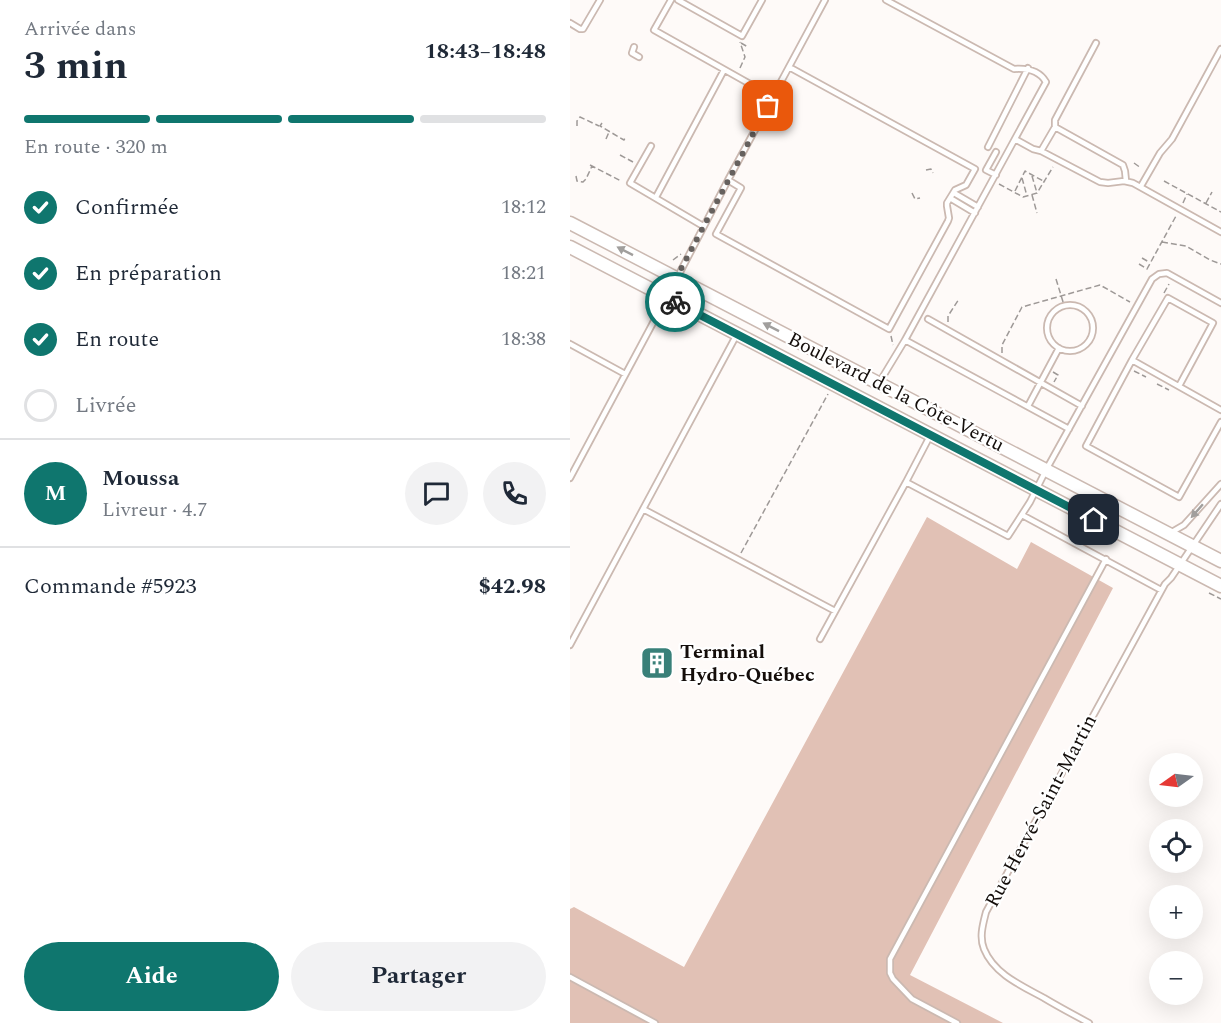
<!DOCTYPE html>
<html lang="fr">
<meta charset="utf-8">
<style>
body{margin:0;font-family:Spectral,serif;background:#f2f2f3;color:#1f2937;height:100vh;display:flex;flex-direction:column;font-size:22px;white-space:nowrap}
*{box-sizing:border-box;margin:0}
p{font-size:20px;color:#747a83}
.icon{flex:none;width:33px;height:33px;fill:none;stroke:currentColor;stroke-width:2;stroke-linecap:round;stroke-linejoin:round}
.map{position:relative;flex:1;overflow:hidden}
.drawer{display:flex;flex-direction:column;background:#fff;width:570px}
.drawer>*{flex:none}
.needle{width:39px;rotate:256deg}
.buttons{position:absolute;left:579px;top:753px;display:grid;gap:12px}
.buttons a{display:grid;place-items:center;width:54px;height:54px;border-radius:50%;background:#fff;box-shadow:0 6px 24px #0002;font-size:30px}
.pin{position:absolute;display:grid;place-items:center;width:51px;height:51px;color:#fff;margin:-26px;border-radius:12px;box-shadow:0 3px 9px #0006}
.courier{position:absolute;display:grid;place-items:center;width:60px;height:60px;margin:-30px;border:4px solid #0f766e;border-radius:50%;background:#fff;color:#222;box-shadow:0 2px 8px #0007}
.summary em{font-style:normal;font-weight:700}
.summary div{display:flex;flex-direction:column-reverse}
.summary{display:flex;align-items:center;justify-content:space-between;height:102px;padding:0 24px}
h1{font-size:39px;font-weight:700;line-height:45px}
.bar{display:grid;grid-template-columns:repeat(4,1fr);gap:9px 6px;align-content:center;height:72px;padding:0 24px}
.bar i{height:8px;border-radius:4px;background:#e0e1e3}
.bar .selected{background:#0f766e}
.bar p{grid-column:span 4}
.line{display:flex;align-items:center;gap:15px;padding:0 24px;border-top:2px solid #e0e1e3}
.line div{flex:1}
.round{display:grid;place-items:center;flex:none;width:63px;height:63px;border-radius:32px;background:#f2f2f3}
ol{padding:0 24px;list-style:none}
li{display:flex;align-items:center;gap:18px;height:66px}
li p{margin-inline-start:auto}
li .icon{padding:6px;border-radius:50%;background:#0f766e;color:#fff;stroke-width:4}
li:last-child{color:#747a83}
li i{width:33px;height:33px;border:3px solid #e0e1e3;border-radius:50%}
.action{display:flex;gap:12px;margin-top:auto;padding:12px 24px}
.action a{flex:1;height:69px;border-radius:36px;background:#0f766e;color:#fff;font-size:24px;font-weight:700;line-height:69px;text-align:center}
.action a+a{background:#f2f2f3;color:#1f2937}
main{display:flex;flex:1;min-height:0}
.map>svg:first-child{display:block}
</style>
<main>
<section class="drawer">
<div class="summary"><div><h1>3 min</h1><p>Arrivée dans</p></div><em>18:43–18:48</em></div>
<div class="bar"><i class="selected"></i><i class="selected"></i><i class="selected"></i><i></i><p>En route · 320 m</p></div>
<ol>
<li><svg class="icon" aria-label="check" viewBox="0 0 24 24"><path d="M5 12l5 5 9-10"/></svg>Confirmée<p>18:12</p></li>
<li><svg class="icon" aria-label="check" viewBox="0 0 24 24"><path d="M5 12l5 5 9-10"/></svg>En préparation<p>18:21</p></li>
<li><svg class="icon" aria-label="check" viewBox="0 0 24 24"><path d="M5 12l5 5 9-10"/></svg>En route<p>18:38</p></li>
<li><i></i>Livrée</li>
</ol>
<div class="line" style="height:108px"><b class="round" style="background:#0f766e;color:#fff">M</b><div><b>Moussa</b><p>Livreur · 4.7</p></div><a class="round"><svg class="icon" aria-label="chat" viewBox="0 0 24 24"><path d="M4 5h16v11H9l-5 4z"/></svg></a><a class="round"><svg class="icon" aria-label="phone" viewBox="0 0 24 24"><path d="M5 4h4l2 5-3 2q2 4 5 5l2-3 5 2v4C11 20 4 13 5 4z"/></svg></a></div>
<div class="line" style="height:78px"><div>Commande #5923</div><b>$42.98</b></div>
<div class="action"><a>Aide</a><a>Partager</a></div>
</section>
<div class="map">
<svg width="651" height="1023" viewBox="0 0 651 1023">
<rect width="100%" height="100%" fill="#fefaf8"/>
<path fill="#e1c1b5" d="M 357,517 L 447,569 L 461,542 L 543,588 L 340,975 L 433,1023 L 0,1023 L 0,909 L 4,907 L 114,967 Z"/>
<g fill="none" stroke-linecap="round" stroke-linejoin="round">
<defs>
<path id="service" d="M 101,0 L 84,30 L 203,97
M 108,0 L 172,36 L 192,0
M 0,23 L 10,29 L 13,29 L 30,0
M 64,47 L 62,53 L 69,57
M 219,67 L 405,169 L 396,185 L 385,190 L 377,203 L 377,206 L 379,218 L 378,221 L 319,329 L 146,234 L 171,188 L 158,180 L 255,0
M 485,127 L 485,120 L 526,43
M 445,139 L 463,149 L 471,151 L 530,182 L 538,183 L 554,181 L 563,183 L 651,232
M 81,146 L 60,183 L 133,226
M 418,147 L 458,68
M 471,151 L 485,127 L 553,165 L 555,171 L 556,181
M 426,175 L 416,170 L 426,152
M 571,186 L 590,153 L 602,139 L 651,49
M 384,193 L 408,207
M 86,197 L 154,70
M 380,198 L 405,213
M477 328a23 23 0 1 1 46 0a23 23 0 1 1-46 0Z
M 358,319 L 512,406
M 335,340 L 499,429
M 0,344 L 55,374
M 562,360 L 651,410
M 309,383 L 335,340 L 476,82 C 469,70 457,68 444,69 L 316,0
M 609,386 L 643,323 L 598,298 L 562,360 L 516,446 L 609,497 L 651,422
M 458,406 L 489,348
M 0,478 L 107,278 L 158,180
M 336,482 L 360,436
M 73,509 L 265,611
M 452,515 L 591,590
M 602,532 L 614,525 L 651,484
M 250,639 L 336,482 L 438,536 L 460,502 L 476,470 L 582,279 L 589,274 L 597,273 L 651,303
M 0,645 L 166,336
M 0,977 L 85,1023
M 387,1023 L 342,999 L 323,979 L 320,973 L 320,959 L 536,559
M 519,1023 C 504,1015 489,1007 474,998 C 452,986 424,974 414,949 C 409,937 413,924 416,912 L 595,584 L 601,578 L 651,504"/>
<path id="tertiary" d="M 0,223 L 651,561
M 0,247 L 651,586"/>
</defs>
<use href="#service" stroke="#cbb9b1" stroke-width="8"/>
<use href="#tertiary" stroke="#cbb9b1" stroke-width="15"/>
<path stroke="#9e9997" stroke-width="1.5" stroke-dasharray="6 3" stroke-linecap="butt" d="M 171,43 L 178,47
M 170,68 L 175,57 L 170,42
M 32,123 L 30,126 L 54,140 L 56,136
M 7,126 L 7,121 L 10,117 L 29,126
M 36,139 L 39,132
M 50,155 L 63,162
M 564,163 L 571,168
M 20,165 L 51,181
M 356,170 L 361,169 L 363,173
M 6,176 L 7,181 L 13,182 L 16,179 L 22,166
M 462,176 L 467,193
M 452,178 L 457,196
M 594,181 L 651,212
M 429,184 L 453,197 L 467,193 L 483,167
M 445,191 L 455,171 L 475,182
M 342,193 L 345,199 L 350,198
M 462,195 L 467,213
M 613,203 L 617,194
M 636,203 L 642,192
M 592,242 L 616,246 L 640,260 L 651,264
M 572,258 L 579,262
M 103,260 L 111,254
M 569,264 L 577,269 L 606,216
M 486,279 L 494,305
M 594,293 L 599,284
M 378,322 L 378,316 L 389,299
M 321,336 L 323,345
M 432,353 L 432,345 L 452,307 L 530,285 L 560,302
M 564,371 L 576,377
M 483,372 L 488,375 L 484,382
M 587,384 L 599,390
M 171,553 L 258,394
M 639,593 L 651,599"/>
<use href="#service" stroke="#fff" stroke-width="4.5"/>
<use href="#tertiary" stroke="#fff" stroke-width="12"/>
</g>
<defs><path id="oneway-solid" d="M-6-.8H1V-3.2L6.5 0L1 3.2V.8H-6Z" transform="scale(1.5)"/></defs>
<g fill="#a19f9d">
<use href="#oneway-solid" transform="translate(55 251) rotate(-153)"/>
<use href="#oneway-solid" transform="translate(201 327) rotate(-153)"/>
<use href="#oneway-solid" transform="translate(627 511) rotate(131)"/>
</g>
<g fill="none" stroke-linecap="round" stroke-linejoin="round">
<path stroke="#66615e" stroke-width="6" stroke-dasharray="0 10.8" d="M 105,302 L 96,297 L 198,106"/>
<path stroke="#0f766e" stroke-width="8" d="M 105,302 L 524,520"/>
</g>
<defs>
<symbol id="building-square" viewBox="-11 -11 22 22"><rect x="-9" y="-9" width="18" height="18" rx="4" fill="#398079" stroke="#fff"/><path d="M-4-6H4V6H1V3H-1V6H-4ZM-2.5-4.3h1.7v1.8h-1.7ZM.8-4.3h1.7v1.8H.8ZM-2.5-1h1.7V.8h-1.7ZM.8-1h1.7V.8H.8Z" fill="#fff"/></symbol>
</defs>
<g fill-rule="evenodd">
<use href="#building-square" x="68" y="644" width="38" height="38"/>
</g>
<g text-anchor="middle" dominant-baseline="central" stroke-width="4.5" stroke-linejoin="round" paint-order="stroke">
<g font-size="20" fill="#140e0b" stroke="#fff">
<text transform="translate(326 392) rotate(27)">Boulevard de la Côte-Vertu</text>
<text transform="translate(471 811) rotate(-62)">Rue Hervé-Saint-Martin</text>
</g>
<g font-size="20" font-weight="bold" fill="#140e0b" stroke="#fff" text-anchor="start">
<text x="110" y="652">Terminal<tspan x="110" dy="23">Hydro-Québec</tspan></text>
</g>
</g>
</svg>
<div class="buttons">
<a><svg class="needle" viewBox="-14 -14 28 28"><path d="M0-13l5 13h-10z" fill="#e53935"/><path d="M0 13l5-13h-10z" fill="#747a83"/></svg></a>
<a><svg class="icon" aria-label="locate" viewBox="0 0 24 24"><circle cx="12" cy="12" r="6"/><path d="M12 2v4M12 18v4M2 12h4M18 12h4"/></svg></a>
<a>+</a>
<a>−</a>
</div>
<div class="pin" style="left:198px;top:106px;background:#ea580c"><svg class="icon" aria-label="bag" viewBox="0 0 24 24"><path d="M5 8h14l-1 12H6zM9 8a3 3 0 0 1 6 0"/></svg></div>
<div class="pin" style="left:524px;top:520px;background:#1f2937"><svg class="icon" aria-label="home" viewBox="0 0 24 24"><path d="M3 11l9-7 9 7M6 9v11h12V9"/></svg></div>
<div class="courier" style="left:105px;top:302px"><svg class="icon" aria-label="bike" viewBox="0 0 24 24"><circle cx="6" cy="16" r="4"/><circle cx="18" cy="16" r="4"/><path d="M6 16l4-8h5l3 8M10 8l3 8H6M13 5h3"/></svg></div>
</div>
</main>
